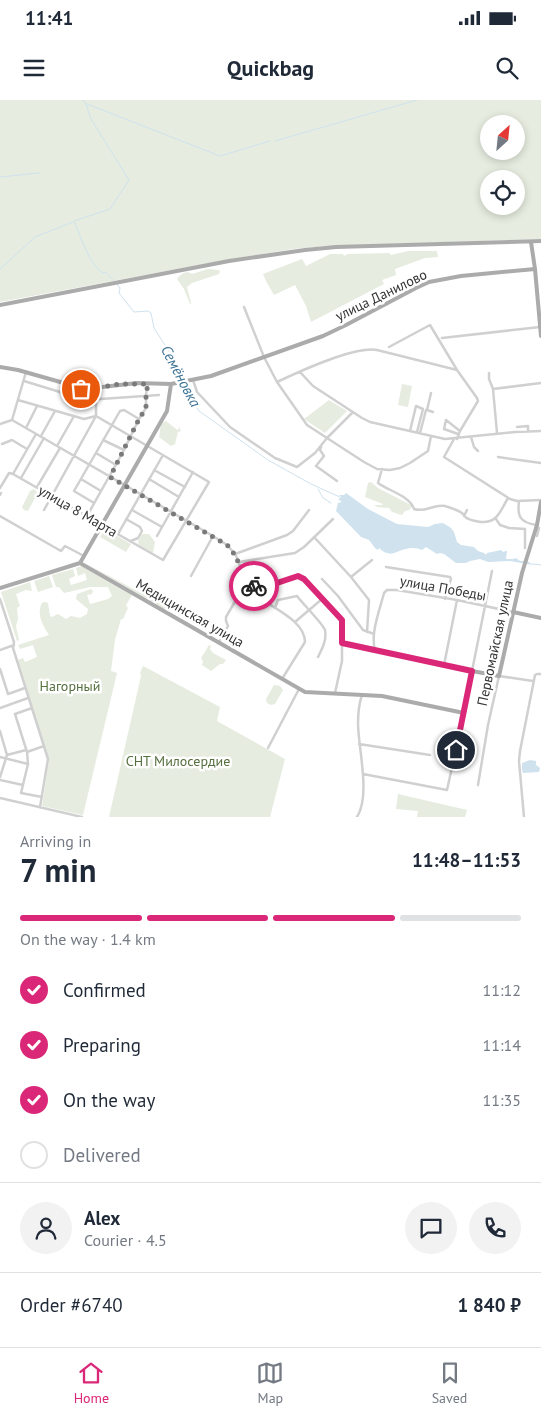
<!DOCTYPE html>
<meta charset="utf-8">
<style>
body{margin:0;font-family:"PT Sans",sans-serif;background:#f2f2f3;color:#1f2937;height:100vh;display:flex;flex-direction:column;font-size:19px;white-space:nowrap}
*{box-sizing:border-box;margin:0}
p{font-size:16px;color:#747a83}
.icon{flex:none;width:28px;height:28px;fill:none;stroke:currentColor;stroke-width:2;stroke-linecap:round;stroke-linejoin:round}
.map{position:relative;height:717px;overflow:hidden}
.drawer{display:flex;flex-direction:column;background:#fff;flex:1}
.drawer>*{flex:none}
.needle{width:32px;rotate:27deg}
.buttons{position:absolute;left:480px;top:15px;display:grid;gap:10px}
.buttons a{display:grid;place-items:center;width:45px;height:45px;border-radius:50%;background:#fff;box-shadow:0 2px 8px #0003;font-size:25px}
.pin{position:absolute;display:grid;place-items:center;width:42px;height:42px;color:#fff;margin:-21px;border:2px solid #fff;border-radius:50%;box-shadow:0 1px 5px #0007}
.courier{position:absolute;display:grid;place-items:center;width:50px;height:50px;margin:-25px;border:4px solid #db2777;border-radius:50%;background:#fff;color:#222;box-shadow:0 1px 6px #0007}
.head em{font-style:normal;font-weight:600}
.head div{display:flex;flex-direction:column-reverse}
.head{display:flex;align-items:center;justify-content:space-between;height:85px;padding:0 20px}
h1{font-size:32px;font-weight:600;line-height:38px}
.bar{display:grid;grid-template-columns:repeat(4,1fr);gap:8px 5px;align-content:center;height:60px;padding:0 20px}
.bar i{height:6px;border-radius:4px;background:#e0e1e3}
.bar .current{background:#db2777}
.bar p{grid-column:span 4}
.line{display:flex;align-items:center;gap:12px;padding:0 20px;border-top:1px solid #e0e1e3}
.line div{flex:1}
.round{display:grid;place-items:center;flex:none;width:52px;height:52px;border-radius:26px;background:#f2f2f3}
ol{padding:0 20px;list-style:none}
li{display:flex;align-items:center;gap:15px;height:55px}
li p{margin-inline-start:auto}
li .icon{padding:5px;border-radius:50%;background:#db2777;color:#fff;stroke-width:4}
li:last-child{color:#747a83}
li i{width:28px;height:28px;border:2px solid #e0e1e3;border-radius:50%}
.status{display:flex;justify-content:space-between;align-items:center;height:35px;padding:0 25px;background:#fff;direction:ltr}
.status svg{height:14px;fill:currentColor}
header{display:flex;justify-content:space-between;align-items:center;height:65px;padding:0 20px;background:#fff;font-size:22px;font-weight:600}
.dock{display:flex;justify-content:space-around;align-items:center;height:70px;border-top:1px solid #e0e1e3;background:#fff;font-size:14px;color:#747a83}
.dock a{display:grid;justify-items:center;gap:2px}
.dock .current{color:#db2777}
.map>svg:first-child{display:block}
</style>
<div class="status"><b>11:41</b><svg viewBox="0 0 49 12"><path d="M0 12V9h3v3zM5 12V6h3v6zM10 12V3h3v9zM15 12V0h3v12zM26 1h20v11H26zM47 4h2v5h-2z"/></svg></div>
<header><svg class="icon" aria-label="menu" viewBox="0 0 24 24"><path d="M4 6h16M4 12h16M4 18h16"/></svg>Quickbag<svg class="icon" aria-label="search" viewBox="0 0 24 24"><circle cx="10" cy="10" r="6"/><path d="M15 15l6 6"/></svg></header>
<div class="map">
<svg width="541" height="717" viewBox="0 0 541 717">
<rect width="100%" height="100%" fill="#fff"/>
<path fill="#e6ecdf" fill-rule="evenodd" d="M 0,0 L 541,0 L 541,139 L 328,146 L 293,149 L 226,160 L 0,202 ZM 489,24 L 516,24 L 516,51 L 489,51 ZM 489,79 L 516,79 L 516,106 L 489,106 Z
M 408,151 L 437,151 L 438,157 L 425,158 L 395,169 L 396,175 L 382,180 L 384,184 L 311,222 L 306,206 L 295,185 L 274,195 L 267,183 L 263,174 L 302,159 L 306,166 L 330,154 L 343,154 L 344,156 L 348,154 L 389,153 L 391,155 Z
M 208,169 L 218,170 L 220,171 L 219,174 L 192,183 L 187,187 L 191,203 L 190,204 L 184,189 L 177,179 C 181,174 186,170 192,174 Z
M 402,284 L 412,286 L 408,307 L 398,305 Z
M 329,300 L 347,311 L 325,333 L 304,319 Z
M 166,321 L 176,329 L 178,330 L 179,327 L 181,331 L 178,332 L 175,344 L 171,346 L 159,337 C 161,332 158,324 166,321 Z
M 371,382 L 378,388 L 411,405 L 412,407 L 409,410 L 405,411 L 402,415 L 392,412 L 389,408 C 384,407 379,409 374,405 L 382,405 L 383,404 L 365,397 L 368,383 Z
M 34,389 L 37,392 L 37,394 L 28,411 L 24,410 L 22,407 L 30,391 Z
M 105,429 L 131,444 L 126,452 L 100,437 Z
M 142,434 L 149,434 L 155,442 L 153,453 L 139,445 L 138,441 Z
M 85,463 L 165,506 L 166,508 L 164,509 Z
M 82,466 L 132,495 L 126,505 L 128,508 L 123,519 L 121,519 L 115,540 L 111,571 L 117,573 L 83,715 L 42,706 L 49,660 L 18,560 L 23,558 L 25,562 L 37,557 L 33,545 L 20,549 L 18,545 L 49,535 C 43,526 36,514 42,503 L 45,502 L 48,503 L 50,516 L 52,517 L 58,514 L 66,519 L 71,516 L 80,518 L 87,514 L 88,509 L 76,499 L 77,494 L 91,489 L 93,491 L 92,494 L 87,495 L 90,504 L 108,499 L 112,496 L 108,487 L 90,487 L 64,493 L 59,487 L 56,487 L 52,475 L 73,469 L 75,476 L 69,479 L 71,485 L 87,480 L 85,473 L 78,476 L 76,468 Z
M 49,476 L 53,487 L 38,492 L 34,481 Z
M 30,482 L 32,491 L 26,490 L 16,494 L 20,506 L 17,508 L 18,519 L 16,526 L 19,540 L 17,541 L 1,492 Z
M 209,545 L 211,546 L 210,549 L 213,553 L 226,560 L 223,564 L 220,564 L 211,571 L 202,565 L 203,561 L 201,558 Z
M 143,566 L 220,607 L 217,621 L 285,659 L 270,717 L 109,717 L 141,576 L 140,573 Z
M 274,585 L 280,586 L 283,590 L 275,604 L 271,605 L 267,603 L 266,599 Z
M 398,694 L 467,710 L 465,717 L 417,717 L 418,711 L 396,709 Z"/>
<path fill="#cfe2ee" d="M 346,393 L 368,409 L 397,424 L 428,427 L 435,424 L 443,423 L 451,428 L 454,432 L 457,442 L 461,445 L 474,447 L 478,451 L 484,453 L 486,455 L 487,453 L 501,450 L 503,452 L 506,451 L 507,451 L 506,459 L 513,459 L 516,458 L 520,461 L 527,461 L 533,465 L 510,461 L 488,462 L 480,459 L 470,461 L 466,463 L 456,463 L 444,454 L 440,453 L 437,454 L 426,447 L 422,450 C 418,448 411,447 406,449 C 395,451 391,459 379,448 L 378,450 L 375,448 L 369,440 L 361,437 L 336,411 L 338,403 L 342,402 L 338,399 L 341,398 L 341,396 L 339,396 L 340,395 L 344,395 Z
M 530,660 L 536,661 L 536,665 L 540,668 L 539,672 L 523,673 L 522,670 L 522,663 Z"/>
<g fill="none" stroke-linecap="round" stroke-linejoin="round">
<path stroke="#cfe2ee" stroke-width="1" d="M 83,0 L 86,4 L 91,19 L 129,80 L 110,109 L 74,121 C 81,137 89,164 103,173 L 105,172 L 114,181
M 87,4 L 220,56 L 270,41
M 275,41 L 417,0
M 0,77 L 39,73
M 0,169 L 35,137 L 73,122
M 117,184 L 120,188 L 119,193 L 134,212 L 148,211 L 151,213 L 154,228 L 179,267 L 182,284 L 199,311 L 268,360 L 311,384 L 342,398
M 318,389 L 323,398 L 331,403
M 532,464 L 541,465"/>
<path stroke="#d0d0d0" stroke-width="2.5" d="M 244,207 L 264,257 L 277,282 L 307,325 L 364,362 L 377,369 L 390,370 L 400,368 L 410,363 L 428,351 L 431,336
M 442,238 L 540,227
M 389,247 L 430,225 L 457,270 L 477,298 L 478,301 L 460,331 L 457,339
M 300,272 L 313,286 L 362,318 L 370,322 L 445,339 L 515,332 L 541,331
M 489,273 L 489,279 L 493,289 L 497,333
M 193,280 L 197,292 L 230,327 L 275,358 L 297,367 L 315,353 L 327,338 L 353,312
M 24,281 L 86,300 L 159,295
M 277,282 C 298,272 355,246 377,250 L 457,270
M 493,289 L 541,283
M 427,310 L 431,293
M 427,310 L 433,312
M 12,320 L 213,436 L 227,445 L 235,454 L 239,462 L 244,486 L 226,517 L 226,521 L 228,526 L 219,542
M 0,324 L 12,320 L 26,272
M 517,327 L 528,326 L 528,332
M 26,328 L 37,306
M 410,331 L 416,306 L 423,309 L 417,332
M 420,333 L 426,310
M 458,334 L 444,329 L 446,320 L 460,331
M 41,336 L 55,311
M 471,337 L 474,347 L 478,351
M 454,339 L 444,357 L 510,399 L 517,401 L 541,400
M 103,340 L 124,350
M 2,344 L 12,340 L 27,349
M 57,346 L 74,316
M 321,347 L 320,350 L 324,356 L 316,366 L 337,381
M 96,353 L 116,365
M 498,357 L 541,363
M 382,369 L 378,383 C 389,391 410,396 414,409 C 425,413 433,404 445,406 C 451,408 459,410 463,414 C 466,417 465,418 469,419 C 472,421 477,421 481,422 C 498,423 500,411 508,398
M 154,370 L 185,387
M 13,374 L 36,334
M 21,378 L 44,338
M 81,379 L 101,391
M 149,379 L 179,397
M 37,387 L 60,348
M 0,388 L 9,373 L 13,374 L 163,460 L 209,382 L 96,316 L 84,319 L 18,300
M 0,395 L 1,393
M 519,401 C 517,417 520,422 536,425
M 94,403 L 74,391 L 120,311 L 124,310 L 139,319
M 44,410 L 96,316 L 96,300
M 132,410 L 162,427
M 0,416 L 61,451 L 65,446 L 84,456
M 87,416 L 124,350 L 139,319 L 146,308 L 146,294 L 148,284
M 464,416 L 467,410
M 126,419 L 140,427 L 142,431 L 138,438 L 131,441
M 496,419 L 500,425 L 509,428 L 525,429 L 525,448
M 118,434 L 163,355
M 157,436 L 193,372
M 537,436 L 539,428
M 314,437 L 351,477 L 369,500 L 367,532
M 235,454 L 287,435 L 293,431 L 309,410
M 239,462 L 295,453 L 304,447 L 333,419
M 386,467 L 450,477 L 451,479 L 445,499
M 191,476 L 213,436
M 351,477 L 372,460
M 322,479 L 338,496 L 363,530 L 374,534
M 244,486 C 262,488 281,481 298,476 L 304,479 L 342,520 L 342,561 L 335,593
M 247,487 C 253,492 260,498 266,502 C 279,511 305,523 305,542 L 282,579
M 0,499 L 14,542 L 13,548 L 48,659 L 40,707
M 275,508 L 278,500 L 297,496 C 302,503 323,524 325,530 C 327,540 322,549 318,557
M 295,522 L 322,499
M 342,543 L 472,571 L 492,471
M 0,550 L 14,545
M 375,550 C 370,534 380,509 384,493 L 387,490 L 397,490 L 457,500 L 513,512
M 444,565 L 457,500
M 0,569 L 8,594 L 25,588
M 0,608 L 28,598
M 32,608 L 15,614 L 27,652 L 28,664 L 21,693 L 42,697
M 0,631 L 7,655 L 0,677
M 359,644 L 430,655
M 268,648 L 299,589
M 27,652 L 44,646
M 7,655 L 26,650
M 0,657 L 28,664
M 363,674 L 447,690 L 464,613
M 0,680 L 23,685
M 478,685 L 488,625 L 499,576 L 533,581
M 0,698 L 82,717
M 357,717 C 371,695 358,648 358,623 C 358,613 359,604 362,595
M 524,717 L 519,661 L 520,651 L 535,575 L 537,574 L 541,574"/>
<path stroke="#ababab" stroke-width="4" d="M 531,142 L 535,169 L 541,236
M 0,205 L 229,161 L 305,150 L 336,147 L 541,141
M 0,267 L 18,270 L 85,289 L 137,283 L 171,284 L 211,276 L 323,236 L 346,225 L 416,188 L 429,182 L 461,176 L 535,169
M 80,463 L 305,592 L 382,596 L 464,613 L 472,571 L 499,576 L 522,473 L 537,425 L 541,402
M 0,488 L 80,463 L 167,311 L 171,284
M 513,512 L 541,518"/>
</g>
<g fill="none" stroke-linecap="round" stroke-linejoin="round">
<path stroke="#7a7a7a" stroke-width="5" stroke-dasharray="0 9" d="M 81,289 L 92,289 L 119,284 L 148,284 L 146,294 L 146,308 L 139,319 L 110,377 L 227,445 C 238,456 242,471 244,486 L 254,486"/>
<path stroke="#db2777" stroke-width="6" d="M 254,486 L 277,483 L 298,476 L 304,479 L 342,520 L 342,543 L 472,571 L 456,650"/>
</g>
<g text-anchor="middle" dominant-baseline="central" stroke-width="5" stroke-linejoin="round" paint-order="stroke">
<g font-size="14" fill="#333" stroke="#fff">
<text transform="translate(381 195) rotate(-26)">улица Данилово</text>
<text transform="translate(78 411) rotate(30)">улица 8 Марта</text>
<text transform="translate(443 488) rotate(10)">улица Победы</text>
<text transform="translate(190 513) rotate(30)">Медицинская улица</text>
<text transform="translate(495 543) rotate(-78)">Первомайская улица</text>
</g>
<g font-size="14" fill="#56703f" stroke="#fff">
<text x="70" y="586">Нагорный</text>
<text x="178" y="661">СНТ Милосердие</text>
</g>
<g font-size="15" font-style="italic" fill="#3f7597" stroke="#fff">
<text transform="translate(181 276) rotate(62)">Семёновка</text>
</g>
</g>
</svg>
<div class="buttons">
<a><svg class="needle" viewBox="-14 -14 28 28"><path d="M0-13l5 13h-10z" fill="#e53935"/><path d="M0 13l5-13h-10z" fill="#747a83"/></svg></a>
<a><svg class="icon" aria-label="locate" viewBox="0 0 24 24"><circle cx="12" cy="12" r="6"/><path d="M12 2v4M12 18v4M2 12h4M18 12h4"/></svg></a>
</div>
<div class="pin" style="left:81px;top:289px;background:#ea580c"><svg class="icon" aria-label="bag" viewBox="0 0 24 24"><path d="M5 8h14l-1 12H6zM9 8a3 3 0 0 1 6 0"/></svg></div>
<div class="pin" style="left:456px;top:650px;background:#1f2937"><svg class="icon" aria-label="home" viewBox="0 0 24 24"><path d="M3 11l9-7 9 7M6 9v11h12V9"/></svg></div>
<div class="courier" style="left:254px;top:486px"><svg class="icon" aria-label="bike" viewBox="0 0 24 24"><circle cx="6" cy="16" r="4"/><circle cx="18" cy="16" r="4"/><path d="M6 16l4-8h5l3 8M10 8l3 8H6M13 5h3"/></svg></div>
</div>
<section class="drawer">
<div class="head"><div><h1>7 min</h1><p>Arriving in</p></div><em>11:48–11:53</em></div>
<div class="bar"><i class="current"></i><i class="current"></i><i class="current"></i><i></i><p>On the way · 1.4 km</p></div>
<ol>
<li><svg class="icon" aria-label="check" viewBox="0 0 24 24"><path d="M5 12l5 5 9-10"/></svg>Confirmed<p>11:12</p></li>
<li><svg class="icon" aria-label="check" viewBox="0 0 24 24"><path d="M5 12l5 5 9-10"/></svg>Preparing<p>11:14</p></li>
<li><svg class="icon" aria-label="check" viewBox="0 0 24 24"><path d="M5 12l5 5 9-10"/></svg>On the way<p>11:35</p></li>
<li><i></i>Delivered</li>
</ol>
<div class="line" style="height:90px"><a class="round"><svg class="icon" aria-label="person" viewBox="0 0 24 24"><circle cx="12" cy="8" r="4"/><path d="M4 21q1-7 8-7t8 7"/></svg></a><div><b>Alex</b><p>Courier · 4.5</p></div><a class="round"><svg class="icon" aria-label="chat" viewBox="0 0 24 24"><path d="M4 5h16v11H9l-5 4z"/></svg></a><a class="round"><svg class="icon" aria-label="phone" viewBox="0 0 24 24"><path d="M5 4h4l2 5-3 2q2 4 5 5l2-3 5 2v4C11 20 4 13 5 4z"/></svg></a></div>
<div class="line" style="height:65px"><div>Order #6740</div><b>1 840 ₽</b></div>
</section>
<nav class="dock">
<a class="current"><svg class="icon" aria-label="home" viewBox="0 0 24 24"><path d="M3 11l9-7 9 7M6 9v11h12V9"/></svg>Home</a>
<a><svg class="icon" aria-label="map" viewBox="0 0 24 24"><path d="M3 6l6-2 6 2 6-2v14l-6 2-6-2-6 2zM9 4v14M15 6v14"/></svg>Map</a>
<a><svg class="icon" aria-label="saved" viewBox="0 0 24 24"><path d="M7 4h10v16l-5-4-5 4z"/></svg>Saved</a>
</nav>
